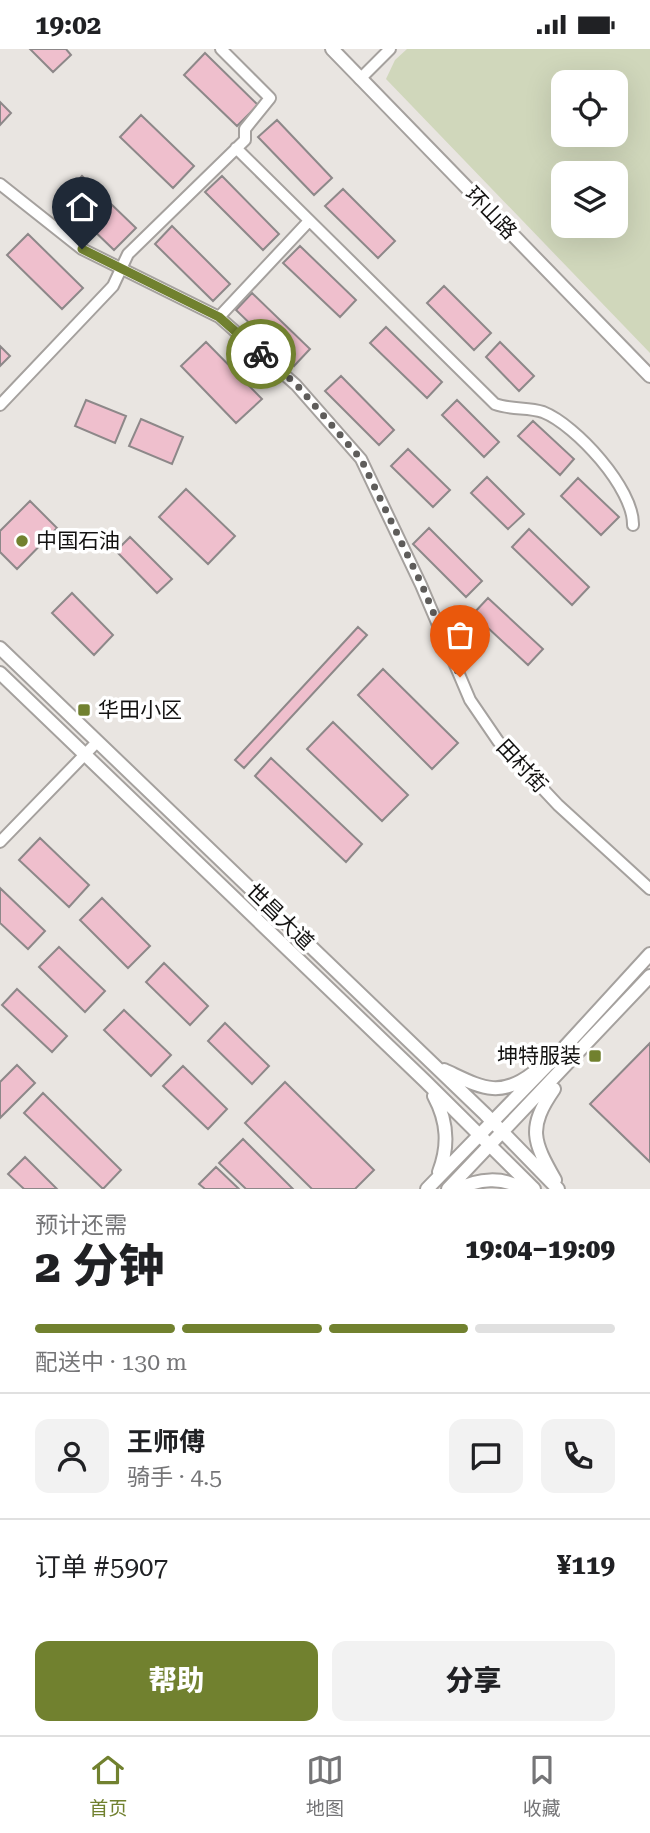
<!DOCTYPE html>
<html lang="zh">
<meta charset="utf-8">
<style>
body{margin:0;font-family:"Roboto Serif","Noto Sans SC",serif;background:#f2f2f2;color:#202124;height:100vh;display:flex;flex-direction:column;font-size:26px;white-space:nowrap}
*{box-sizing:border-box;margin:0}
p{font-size:23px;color:#757577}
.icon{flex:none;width:38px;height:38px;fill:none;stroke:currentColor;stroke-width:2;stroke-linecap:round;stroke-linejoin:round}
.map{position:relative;height:1140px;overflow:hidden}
.sheet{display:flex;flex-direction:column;background:#fff;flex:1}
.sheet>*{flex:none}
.fabs{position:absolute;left:551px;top:21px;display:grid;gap:14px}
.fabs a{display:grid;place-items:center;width:77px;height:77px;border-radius:14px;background:#fff;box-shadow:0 7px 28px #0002;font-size:35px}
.pin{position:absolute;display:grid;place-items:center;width:60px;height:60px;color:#fff;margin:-72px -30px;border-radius:50% 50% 50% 0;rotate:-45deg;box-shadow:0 0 7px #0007}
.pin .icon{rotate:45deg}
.courier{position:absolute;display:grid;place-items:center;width:70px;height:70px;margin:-35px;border:5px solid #71812f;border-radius:50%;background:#fff;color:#222;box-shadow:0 2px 9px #0007}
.headline em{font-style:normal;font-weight:800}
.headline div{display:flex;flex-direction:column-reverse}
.headline{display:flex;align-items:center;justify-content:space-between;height:119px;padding:0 35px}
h1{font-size:46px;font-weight:800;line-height:52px}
.bar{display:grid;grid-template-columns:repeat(4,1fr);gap:10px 7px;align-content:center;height:84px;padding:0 35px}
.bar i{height:9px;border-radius:5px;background:#e0e0e0}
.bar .current{background:#71812f}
.bar p{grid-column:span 4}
.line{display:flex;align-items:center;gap:18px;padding:0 35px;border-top:2px solid #e0e0e0}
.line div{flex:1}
.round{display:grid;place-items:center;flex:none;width:74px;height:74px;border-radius:14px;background:#f2f2f2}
.button{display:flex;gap:14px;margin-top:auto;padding:14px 35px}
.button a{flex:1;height:80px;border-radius:14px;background:#71812f;color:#fff;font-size:28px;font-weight:800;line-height:80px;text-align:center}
.button a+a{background:#f2f2f2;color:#202124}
.status{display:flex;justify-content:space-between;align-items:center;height:49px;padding:0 35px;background:#fff;direction:ltr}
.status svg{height:19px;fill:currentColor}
.dock{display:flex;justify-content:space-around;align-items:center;height:98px;border-top:2px solid #e0e0e0;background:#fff;font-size:19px;color:#757577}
.dock a{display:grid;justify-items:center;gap:4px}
.dock .current{color:#71812f}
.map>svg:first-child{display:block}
</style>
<div class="status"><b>19:02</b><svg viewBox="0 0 49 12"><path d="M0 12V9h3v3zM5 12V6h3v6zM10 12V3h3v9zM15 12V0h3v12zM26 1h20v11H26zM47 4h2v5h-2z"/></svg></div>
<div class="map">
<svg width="650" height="1140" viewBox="0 0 650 1140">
<rect width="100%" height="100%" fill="#e9e5e1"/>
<path fill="#d0d7bb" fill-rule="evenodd" d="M 407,0 L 650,0 L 650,304 L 386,30 L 395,11 ZM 616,33 L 616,86 L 564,86 L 564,33 ZM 616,124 L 616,177 L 564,177 L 564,124 Z"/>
<path fill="#efbfcd" stroke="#8d8889" stroke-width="2" d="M 30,0 L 66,0 L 71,6 L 53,23 Z
M 205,4 L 258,56 L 237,77 L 184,26 Z
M 0,53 L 11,64 L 0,76 Z
M 141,66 L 194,117 L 173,139 L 120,88 Z
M 277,71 L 332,129 L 314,146 L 258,88 Z
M 82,127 L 136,179 L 114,201 L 61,150 Z
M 222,127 L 279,185 L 263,201 L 205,143 Z
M 343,140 L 395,192 L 378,209 L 325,157 Z
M 172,177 L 230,235 L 213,252 L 155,195 Z
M 28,185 L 83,239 L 62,260 L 7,206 Z
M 300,197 L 356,251 L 340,268 L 283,214 Z
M 444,237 L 491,284 L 474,301 L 427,254 Z
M 252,244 L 310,300 L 294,317 L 236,261 Z
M 386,278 L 442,333 L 427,349 L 370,294 Z
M 206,293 L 262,350 L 236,374 L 181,317 Z
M 500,293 L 534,327 L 519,342 L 486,308 Z
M 0,297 L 10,307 L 0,317 Z
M 341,327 L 394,381 L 379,396 L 325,342 Z
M 86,351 L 126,367 L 115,394 L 75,377 Z
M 457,351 L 499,393 L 484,408 L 442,366 Z
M 141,370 L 183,388 L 172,415 L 129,397 Z
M 533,372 L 574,410 L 560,426 L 518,387 Z
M 408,400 L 450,441 L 433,458 L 391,417 Z
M 487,428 L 524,465 L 508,480 L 471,444 Z
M 578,429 L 619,468 L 601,486 L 561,447 Z
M 186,440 L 235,487 L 208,515 L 159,468 Z
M 30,452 L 57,479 L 17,520 L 0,503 L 0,482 Z
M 429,479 L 482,532 L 466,548 L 413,495 Z
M 529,480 L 589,538 L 572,556 L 512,498 Z
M 130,488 L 172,530 L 157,544 L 116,502 Z
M 72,544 L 113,586 L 94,606 L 52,564 Z
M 488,549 L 543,600 L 528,616 L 473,565 Z
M 358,578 L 367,586 L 244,719 L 235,711 Z
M 383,620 L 458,694 L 432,720 L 358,646 Z
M 333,673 L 408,746 L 382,772 L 307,700 Z
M 271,709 L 362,795 L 346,813 L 255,727 Z
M 40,789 L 89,836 L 69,858 L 19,811 Z
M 0,839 L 45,882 L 28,900 L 0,874 Z
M 102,849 L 150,897 L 128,919 L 80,871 Z
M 59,898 L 105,942 L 85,963 L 39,918 Z
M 164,914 L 208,957 L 190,976 L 146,933 Z
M 17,940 L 67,987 L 52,1003 L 2,956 Z
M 124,961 L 171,1006 L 151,1027 L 104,981 Z
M 225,974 L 269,1017 L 252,1035 L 208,992 Z
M 650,994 L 650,1113 L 590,1055 Z
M 17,1016 L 35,1034 L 0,1069 L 0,1033 Z
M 183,1017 L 227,1060 L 208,1080 L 163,1037 Z
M 285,1033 L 374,1121 L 355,1140 L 312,1140 L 245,1074 Z
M 43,1044 L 121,1121 L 103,1140 L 24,1064 Z
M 243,1090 L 293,1140 L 246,1140 L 219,1114 Z
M 25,1108 L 57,1140 L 24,1140 L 8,1125 Z
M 216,1118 L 239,1140 L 205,1140 L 199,1135 Z"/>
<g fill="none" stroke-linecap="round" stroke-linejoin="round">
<defs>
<path id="minor" d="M 360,30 L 390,0
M 236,99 L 495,355 C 511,361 528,358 543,363 C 576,376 634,440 633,476
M 0,135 L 82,200 L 219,268 L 296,336 L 361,410 L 421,536 L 470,651 L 498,692 L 558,756 L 650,840
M 219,268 L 309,172
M 0,356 L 113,237 L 128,205 L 245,91 L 245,80 L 270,49 L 221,0
M 0,793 L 97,693"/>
<path id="major" d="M 332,0 L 650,327
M 0,599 L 485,1065 L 558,1140
M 0,624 L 425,1032 L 534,1140
M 444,1021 C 479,1037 498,1051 533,1024
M 554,1040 C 527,1079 533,1092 555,1131
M 434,1047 C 448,1073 449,1097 439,1123
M 427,1140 L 563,1000 L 650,905
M 448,1140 L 650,927
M 458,1140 C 478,1130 502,1127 523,1140"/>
</defs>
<use href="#minor" stroke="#a5a19e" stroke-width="14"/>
<use href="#major" stroke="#a5a19e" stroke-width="16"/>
<use href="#minor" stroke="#fff" stroke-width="10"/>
<use href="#major" stroke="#fff" stroke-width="12"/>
</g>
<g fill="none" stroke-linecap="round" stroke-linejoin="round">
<path stroke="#5e5c5a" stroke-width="7" stroke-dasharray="0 12.6" d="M 261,305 L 296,335 L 361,410 L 422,536 L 460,628"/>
<path stroke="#71812f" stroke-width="9" d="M 82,200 L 219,268 L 261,305"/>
</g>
<g fill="#71812f" stroke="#fff" stroke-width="2.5">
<circle cx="22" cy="492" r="7"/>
<rect x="77" y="654" width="14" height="14" rx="3.5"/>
<rect x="588" y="1000" width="14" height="14" rx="3.5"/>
</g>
<g text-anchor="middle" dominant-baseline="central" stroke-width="7" stroke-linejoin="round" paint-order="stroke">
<g font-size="21" fill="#131211" stroke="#fff">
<text transform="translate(491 164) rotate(46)">环山路</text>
<text transform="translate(522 717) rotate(47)">田村街</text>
<text transform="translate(280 868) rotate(44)">世昌大道</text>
</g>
<g font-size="21" fill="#131211" stroke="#fff" text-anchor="start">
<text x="36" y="492">中国石油</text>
<text x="98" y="661">华田小区</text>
<text x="581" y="1007" text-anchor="end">坤特服装</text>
</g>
</g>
</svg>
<div class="fabs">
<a><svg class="icon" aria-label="locate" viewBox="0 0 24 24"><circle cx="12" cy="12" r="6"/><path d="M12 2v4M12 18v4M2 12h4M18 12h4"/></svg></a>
<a><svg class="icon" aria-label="layers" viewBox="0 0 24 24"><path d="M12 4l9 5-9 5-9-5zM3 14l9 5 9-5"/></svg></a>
</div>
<div class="pin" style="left:460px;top:628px;background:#ea580c"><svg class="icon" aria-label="bag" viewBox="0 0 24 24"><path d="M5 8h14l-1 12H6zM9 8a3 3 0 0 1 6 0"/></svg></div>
<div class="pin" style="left:82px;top:200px;background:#1f2937"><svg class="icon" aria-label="home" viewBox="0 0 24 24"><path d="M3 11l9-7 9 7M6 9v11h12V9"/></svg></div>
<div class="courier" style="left:261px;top:305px"><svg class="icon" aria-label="bike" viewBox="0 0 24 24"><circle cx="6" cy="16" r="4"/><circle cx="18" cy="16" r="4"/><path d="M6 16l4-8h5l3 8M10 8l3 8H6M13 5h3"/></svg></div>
</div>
<section class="sheet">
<div class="headline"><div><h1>2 分钟</h1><p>预计还需</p></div><em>19:04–19:09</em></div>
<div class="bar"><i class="current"></i><i class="current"></i><i class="current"></i><i></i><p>配送中 · 130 m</p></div>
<div class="line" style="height:126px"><a class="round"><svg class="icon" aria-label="person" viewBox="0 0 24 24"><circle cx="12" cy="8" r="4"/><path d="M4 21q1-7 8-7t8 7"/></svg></a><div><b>王师傅</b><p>骑手 · 4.5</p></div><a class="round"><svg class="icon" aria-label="chat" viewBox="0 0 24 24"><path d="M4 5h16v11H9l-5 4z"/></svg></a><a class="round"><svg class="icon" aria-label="phone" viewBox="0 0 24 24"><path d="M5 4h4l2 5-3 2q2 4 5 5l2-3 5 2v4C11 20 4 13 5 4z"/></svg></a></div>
<div class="line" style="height:91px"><div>订单 #5907</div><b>¥119</b></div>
<div class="button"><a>帮助</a><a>分享</a></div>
</section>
<nav class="dock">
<a class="current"><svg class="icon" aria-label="home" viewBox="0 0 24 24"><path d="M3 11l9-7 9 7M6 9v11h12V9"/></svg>首页</a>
<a><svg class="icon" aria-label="map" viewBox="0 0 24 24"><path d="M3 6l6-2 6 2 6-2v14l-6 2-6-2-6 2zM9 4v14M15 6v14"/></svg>地图</a>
<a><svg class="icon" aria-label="saved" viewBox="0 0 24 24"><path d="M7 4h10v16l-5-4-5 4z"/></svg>收藏</a>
</nav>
